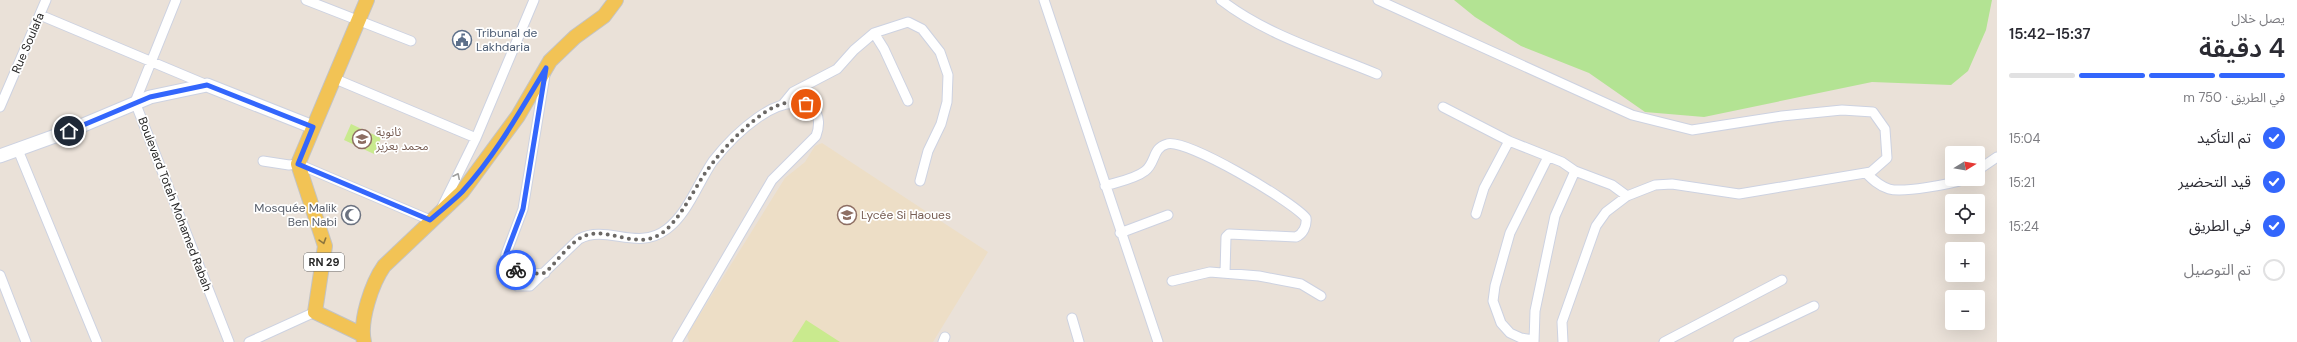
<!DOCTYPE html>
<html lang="ar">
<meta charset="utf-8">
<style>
body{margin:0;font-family:"DM Sans","Noto Sans Arabic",sans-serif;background:#f2f2f3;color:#2b2b33;direction:rtl;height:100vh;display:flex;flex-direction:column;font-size:15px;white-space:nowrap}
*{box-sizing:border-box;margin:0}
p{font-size:13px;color:#7c7c81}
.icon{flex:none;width:22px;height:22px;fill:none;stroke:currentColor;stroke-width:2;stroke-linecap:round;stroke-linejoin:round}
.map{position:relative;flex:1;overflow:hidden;direction:ltr}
.panel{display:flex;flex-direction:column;background:#fff;width:300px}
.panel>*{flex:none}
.needle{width:26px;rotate:79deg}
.tools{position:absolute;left:1945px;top:146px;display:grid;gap:8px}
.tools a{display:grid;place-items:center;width:40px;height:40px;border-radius:4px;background:#fff;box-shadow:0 4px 16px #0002;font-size:20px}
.pin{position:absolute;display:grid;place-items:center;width:34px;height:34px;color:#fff;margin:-17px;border:2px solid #fff;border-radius:50%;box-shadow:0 1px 4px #0007}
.courier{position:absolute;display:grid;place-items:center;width:40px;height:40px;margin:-20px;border:3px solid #3366fc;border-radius:50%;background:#fff;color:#222;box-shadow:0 1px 5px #0007}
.headline em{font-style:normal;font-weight:600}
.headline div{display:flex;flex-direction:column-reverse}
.headline{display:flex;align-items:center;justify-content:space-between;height:68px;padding:0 12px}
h1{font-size:26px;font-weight:600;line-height:30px}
.bar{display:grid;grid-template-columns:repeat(4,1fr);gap:6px 4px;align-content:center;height:48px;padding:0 12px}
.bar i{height:5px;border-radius:3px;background:#e1e1e2}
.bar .active{background:#3366fc}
.bar p{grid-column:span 4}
ol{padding:0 12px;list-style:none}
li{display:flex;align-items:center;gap:12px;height:44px}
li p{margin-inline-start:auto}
li .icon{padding:4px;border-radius:50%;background:#3366fc;color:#fff;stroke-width:4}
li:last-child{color:#7c7c81}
li i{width:22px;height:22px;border:2px solid #e1e1e2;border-radius:50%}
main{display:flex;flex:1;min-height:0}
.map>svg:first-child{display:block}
</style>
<main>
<section class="panel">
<div class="headline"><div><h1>4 دقيقة</h1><p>يصل خلال</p></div><em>15:37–15:42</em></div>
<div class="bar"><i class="active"></i><i class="active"></i><i class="active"></i><i></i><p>في الطريق · 750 m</p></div>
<ol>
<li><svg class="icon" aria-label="check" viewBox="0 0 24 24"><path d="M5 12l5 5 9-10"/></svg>تم التأكيد<p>15:04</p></li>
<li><svg class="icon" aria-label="check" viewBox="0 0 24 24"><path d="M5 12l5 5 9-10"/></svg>قيد التحضير<p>15:21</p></li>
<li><svg class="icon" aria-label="check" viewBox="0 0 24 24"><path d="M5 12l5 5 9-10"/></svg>في الطريق<p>15:24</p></li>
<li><i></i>تم التوصيل</li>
</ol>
</section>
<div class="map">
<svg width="1997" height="342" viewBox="0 0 1997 342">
<rect width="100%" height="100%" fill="#eae1d8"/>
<path fill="#eddec6" d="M 822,143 L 988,252 L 933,342 L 689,342 L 687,335 L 785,178 L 805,162 L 815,146 Z"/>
<path fill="#b3e393" d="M 1454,0 L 1992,0 L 1986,30 L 1968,71 L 1951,85 L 1872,82 L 1704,117 L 1645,112 L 1589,73 L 1521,46 L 1475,17 Z"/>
<path fill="#c9ea8e" d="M 351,124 L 381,138 L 374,154 L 344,140 Z
M 806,320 L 840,342 L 792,342 Z"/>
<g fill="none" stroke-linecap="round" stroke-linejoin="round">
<defs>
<path id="minor" d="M 176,0 L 135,102 L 229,342
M 306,0 L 411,41
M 1044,0 L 1158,342
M 1221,0 C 1266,35 1324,52 1377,74
M 1378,0 L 1632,115 L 1692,130 L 1782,116 L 1842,110 L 1873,112 L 1885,129 L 1887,158 L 1871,172 L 1739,194 L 1672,184 L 1655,185 L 1627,196 L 1606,212 L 1596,226 L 1562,322 L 1563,342
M 40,15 L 207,85
M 874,33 L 884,49 L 908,101
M 545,75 L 523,209 L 506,254 L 503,275 L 506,279 L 517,286 L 530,286 L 579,239 C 608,224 637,252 667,229 C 688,213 698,183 713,161 C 731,138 781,86 812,109 C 821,115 819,128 816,136 L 772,180 L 677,342
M 333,78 L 476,138
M 784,103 L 793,92 L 837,69 L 854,50 L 874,33 L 908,22 L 922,29 L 940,52 L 948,75 L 947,102 L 941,124 L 928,151 L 920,181
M 0,107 L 46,0
M 1443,107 L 1509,141 L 1562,162 L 1575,171
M 18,150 L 97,342
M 263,161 L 289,165 L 298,164 L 430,220
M 1978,170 L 1997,157
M 1866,173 C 1872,179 1879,186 1889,189 C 1903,193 1951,184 1966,179
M 1105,186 C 1117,182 1135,179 1145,171 C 1156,163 1152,148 1167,144 C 1186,138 1292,201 1306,218 C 1307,226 1303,234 1296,237 L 1229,234 L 1226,237 L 1225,273
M 442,207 L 476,138 L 534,0
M 1476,214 L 1484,188 L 1509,141
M 1120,233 L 1168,215
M 506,256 C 510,275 528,275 545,273
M 0,275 L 26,342
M 1172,281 L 1210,272 L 1259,276 L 1301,284 L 1321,296
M 1072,318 L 1079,342
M 1534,340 L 1521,338 L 1510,333 L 1501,323 L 1493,301 L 1495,286 L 1510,233 L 1548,157
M 249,342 L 315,312
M 943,342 L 945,337
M 1534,342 L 1535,311 L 1555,216 L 1575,171 L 1612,185 L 1627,196
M 1664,342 L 1782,280
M 1738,342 L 1814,306"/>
<path id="secondary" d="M 0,156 L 69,131 L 150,97 L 207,85 L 313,127"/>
<path id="primary" d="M 363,335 L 315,312 L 325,246 L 298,164 L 367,0
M 364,342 C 359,321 372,283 384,266 L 462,192 L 518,116 L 550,61 L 575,37 L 604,16 L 616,0"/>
</defs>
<use href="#minor" stroke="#cdd2e1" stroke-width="11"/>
<use href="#secondary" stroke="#cdd2e1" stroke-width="15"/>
<use href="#primary" stroke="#c3c3c3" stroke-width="16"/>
<use href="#minor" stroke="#fff" stroke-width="9"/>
<use href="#secondary" stroke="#fff" stroke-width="13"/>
<use href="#primary" stroke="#f2c355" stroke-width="14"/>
</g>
<defs><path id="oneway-chevron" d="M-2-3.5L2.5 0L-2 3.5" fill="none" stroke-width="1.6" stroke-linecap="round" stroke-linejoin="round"/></defs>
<use stroke="#9e9e9e" href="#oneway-chevron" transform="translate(457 176) rotate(-64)"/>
<use stroke="#8c753e" href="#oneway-chevron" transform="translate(323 241) rotate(73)"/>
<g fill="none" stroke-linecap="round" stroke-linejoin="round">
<path stroke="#6b6865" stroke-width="4" stroke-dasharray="0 7.2" d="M 516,270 L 524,274 L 545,273 C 557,262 571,240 587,235 C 613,227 642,255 669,227 C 688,207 697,181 715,160 C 729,142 762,108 785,103 C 792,101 799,103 806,104"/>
<path stroke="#3366fc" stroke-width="5" d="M 69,131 L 150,97 L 207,85 L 313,127 L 298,164 L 430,220 C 440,211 452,202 462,192 C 496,155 520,111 546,68 L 523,209 L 506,254 L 508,263 L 516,270"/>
</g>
<defs>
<symbol id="civic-ring" viewBox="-11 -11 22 22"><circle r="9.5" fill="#fff" stroke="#5c6f8a" stroke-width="1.5"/><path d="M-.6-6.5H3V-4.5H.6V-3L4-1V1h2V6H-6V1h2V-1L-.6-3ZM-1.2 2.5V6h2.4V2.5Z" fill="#5c6f8a"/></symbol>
<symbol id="school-ring" viewBox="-11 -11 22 22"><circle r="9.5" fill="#fff" stroke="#8d6e63" stroke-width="1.5"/><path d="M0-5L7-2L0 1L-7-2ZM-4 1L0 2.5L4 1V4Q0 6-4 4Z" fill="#8d6e63"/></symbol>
<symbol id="mosque-ring" viewBox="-11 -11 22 22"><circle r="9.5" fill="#fff" stroke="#6b7280" stroke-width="1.5"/><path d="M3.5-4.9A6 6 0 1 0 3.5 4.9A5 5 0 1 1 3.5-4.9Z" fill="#6b7280"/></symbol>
</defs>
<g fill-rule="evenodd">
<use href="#civic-ring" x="451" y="29" width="22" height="22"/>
<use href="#school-ring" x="351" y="128" width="22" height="22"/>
<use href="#mosque-ring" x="340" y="204" width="22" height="22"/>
<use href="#school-ring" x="836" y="204" width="22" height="22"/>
</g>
<g text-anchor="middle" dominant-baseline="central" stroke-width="3.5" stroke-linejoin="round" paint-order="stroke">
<rect fill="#fff" stroke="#686868" stroke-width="1" x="304" y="253" width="40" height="18" rx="3"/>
<g font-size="11" font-weight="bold" fill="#272727">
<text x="324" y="262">RN 29</text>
</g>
<g font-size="12" fill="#4e5e75" stroke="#fff" text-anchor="start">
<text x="476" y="33">Tribunal de<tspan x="476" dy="14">Lakhdaria</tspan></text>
</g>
<g font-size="12" fill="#272727" stroke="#fff">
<text transform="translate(28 43) rotate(-67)">Rue Soulafa</text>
<text transform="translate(175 204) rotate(69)">Boulevard Totah Mohamed Rabah</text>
</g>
<g font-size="12" fill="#785e54" stroke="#fff" text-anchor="start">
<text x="376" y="132">ثانوية<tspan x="376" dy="14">محمد بعزيز</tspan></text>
<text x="861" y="215">Lycée Si Haoues</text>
</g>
<g font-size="12" fill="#5b616d" stroke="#fff" text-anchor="end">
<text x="337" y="208">Mosquée Malik<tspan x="337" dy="14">Ben Nabi</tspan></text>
</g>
</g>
</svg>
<div class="tools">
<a><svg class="needle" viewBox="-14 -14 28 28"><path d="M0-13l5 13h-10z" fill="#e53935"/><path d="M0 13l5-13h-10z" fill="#7c7c81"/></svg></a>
<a><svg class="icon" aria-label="locate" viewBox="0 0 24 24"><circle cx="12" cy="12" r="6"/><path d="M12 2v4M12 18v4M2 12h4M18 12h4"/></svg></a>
<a>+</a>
<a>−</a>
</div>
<div class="pin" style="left:806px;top:104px;background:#ea580c"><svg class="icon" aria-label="bag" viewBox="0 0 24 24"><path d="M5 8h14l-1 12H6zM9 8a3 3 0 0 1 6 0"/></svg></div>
<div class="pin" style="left:69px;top:131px;background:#1f2937"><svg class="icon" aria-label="home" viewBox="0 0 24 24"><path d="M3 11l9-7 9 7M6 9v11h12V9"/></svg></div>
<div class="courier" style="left:516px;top:270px"><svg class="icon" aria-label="bike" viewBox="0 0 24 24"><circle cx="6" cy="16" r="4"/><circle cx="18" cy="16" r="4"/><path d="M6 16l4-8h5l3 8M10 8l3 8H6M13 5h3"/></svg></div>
</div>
</main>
